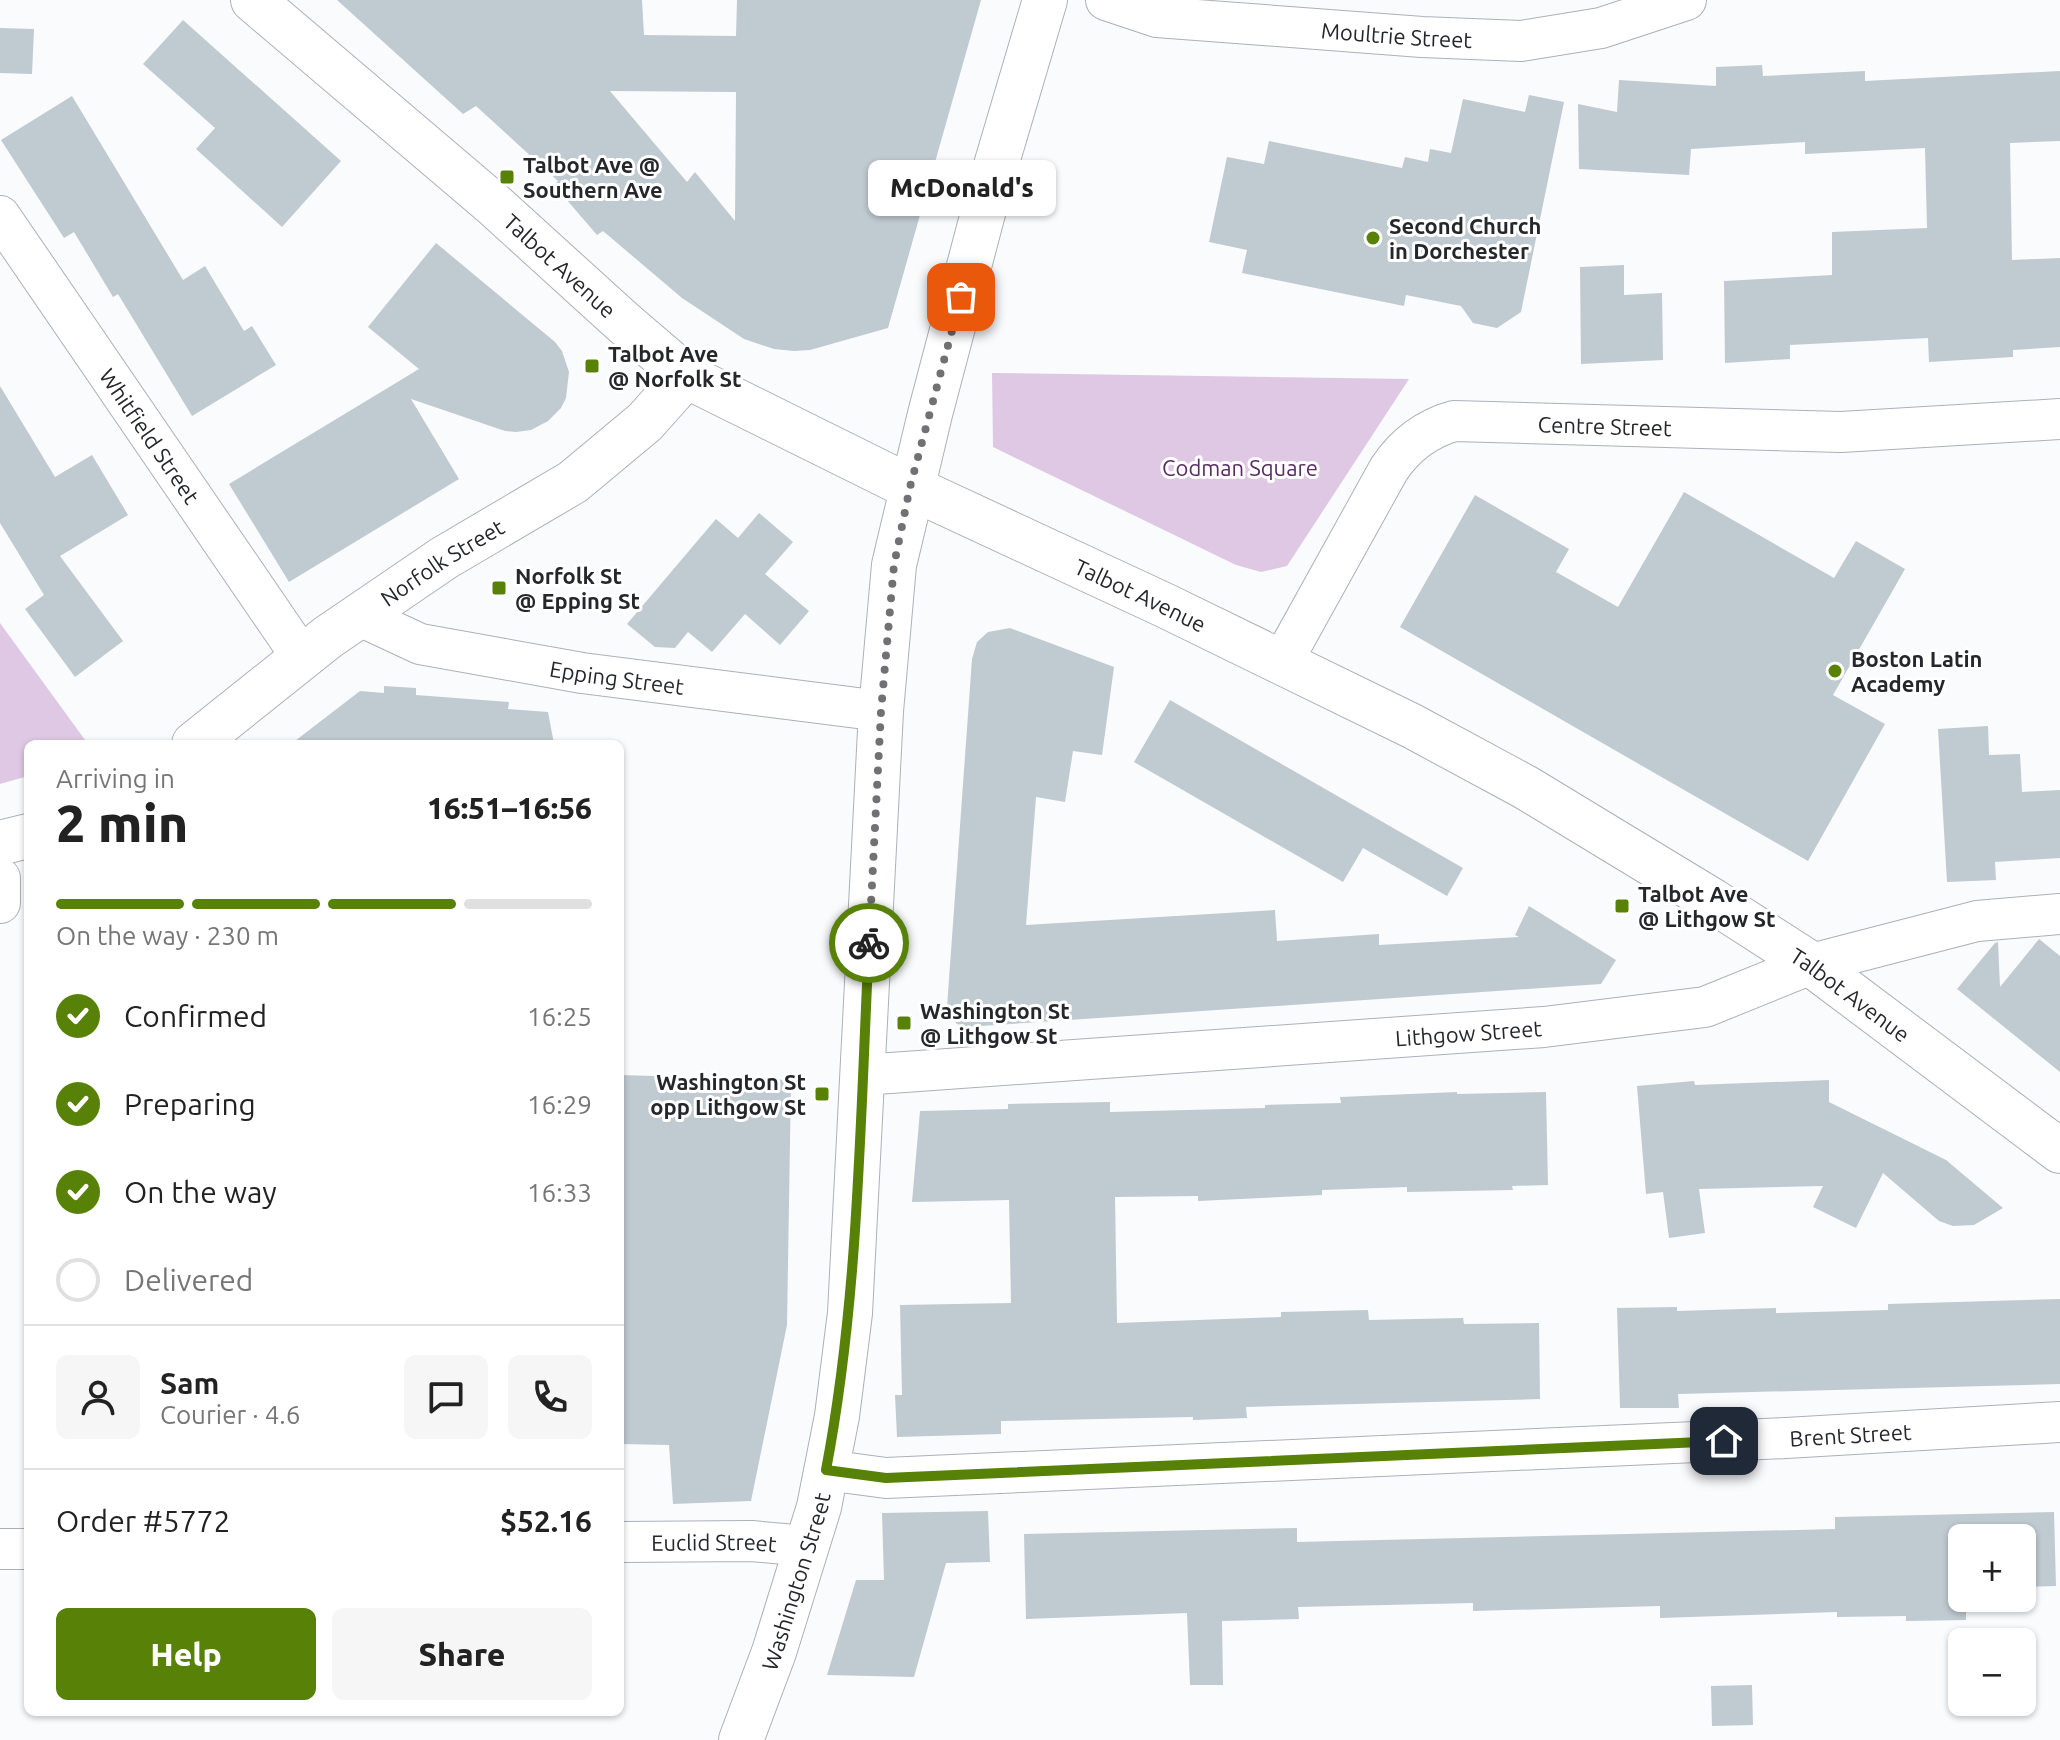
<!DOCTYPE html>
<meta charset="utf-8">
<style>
body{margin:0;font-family:Ubuntu,sans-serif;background:#f6f6f6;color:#222;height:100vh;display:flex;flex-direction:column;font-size:30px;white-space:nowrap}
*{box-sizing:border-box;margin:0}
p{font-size:26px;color:#767676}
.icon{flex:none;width:44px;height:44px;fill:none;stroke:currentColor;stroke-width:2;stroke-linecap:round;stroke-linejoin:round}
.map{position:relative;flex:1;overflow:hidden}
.side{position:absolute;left:24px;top:740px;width:600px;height:976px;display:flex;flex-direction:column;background:#fff;border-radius:12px;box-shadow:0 2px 6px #0004}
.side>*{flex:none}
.tools{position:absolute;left:1948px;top:1524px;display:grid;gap:16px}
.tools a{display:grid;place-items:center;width:88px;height:88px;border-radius:12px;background:#fff;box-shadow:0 2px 6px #0004;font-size:40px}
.pin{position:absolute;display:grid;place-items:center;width:68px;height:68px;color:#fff;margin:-34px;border-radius:16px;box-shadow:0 4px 12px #0006}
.courier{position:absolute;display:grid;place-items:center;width:80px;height:80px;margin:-40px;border:6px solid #588107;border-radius:50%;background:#fff;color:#222;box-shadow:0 2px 10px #0007}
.bubble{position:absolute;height:56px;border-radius:12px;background:#fff;box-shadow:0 2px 6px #0004;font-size:26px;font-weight:800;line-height:56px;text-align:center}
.headline em{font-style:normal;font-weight:800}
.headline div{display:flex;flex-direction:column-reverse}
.headline{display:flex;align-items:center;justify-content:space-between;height:136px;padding:0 32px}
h1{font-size:52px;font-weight:800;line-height:60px}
.bar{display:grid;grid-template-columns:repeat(4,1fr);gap:12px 8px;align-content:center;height:96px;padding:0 32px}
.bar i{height:10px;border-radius:6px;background:#e0e0e0}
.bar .selected{background:#588107}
.bar p{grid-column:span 4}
.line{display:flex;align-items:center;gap:20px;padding:0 32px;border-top:2px solid #e0e0e0}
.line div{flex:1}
.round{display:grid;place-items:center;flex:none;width:84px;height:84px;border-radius:12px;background:#f6f6f6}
ol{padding:0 32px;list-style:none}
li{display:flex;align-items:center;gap:24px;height:88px}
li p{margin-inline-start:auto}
li .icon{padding:8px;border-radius:50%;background:#588107;color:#fff;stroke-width:4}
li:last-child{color:#767676}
li i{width:44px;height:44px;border:4px solid #e0e0e0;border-radius:50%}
.cta{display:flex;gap:16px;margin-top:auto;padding:16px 32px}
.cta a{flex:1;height:92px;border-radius:12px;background:#588107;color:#fff;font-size:32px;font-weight:800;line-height:92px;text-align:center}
.cta a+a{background:#f6f6f6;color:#222}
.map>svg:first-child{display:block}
</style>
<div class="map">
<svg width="2060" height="1740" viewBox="0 0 2060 1740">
<rect width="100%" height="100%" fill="#fafbfd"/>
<path fill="#dfc8e4" d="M 992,373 L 1409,379 L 1287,566 L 1261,572 L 1236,565 L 993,447 Z
M 0,623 L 88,744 L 28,744 L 28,776 L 0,784 Z"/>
<path fill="#c0cad1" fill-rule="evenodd" d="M 337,0 L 642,0 L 644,35 L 736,36 L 737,0 L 981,0 L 888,328 L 810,350 L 794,351 L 774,349 L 744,339 L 682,298 L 603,231 L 597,235 L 554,185 L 558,181 L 476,106 L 463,114 ZM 610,91 L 736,92 L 735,221 L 695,172 L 687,182 Z
M 183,20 L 341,161 L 282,227 L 196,149 L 215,128 L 143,64 Z
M 0,28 L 34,29 L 32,74 L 0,73 Z
M 1762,65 L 1763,76 L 1865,71 L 1865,81 L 2060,71 L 2060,141 L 2010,143 L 2012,260 L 2060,258 L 2060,347 L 2013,350 L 2013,357 L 1929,362 L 1928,338 L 1790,345 L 1790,359 L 1725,363 L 1724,281 L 1832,275 L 1832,232 L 1927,228 L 1925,148 L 1805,154 L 1805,142 L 1691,149 L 1689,175 L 1579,169 L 1578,104 L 1617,112 L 1619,80 L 1716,86 L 1716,67 Z
M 1529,95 L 1564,102 L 1521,312 L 1497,328 L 1473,323 L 1461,306 L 1406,295 L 1404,306 L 1242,273 L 1247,250 L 1209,242 L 1227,157 L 1264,164 L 1269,141 L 1402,168 L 1405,157 L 1428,162 L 1430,149 L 1451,153 L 1463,99 L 1525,112 Z
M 72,96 L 183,280 L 205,266 L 244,331 L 252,326 L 276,365 L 192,416 L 118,294 L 113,297 L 74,232 L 64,238 L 1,140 Z
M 436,243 L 555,342 L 562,351 L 569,372 L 566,398 L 561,408 L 548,421 L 531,430 L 516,432 L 505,431 L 411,399 L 459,479 L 289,582 L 229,484 L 419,369 L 368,327 Z
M 1624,265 L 1624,295 L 1662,293 L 1663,360 L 1581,364 L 1580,267 Z
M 0,386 L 55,477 L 92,455 L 128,515 L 60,556 L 123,641 L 75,677 L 25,609 L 44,595 L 0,523 Z
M 1684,492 L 1834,578 L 1856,541 L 1905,569 L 1833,695 L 1885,724 L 1808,861 L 1400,627 L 1475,495 L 1569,549 L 1556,572 L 1618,607 Z
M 759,513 L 793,542 L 765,574 L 809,611 L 780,645 L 745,614 L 712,652 L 688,632 L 675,648 L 655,647 L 627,624 L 716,519 L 738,538 Z
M 1010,628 L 1114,667 L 1102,755 L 1073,751 L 1065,802 L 1036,797 L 1026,925 L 1275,910 L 1277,941 L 1379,934 L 1379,945 L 1519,937 L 1515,935 L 1529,906 L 1616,960 L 1601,984 L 966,1027 L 957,1024 L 950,1016 L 947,1007 L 972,659 L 977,642 L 988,632 Z
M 384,686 L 416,688 L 416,695 L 509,702 L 508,709 L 548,712 L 554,744 L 291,744 L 360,691 L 384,693 Z
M 1170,700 L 1463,868 L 1447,896 L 1363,848 L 1343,882 L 1134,762 Z
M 1988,726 L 1989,755 L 2020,754 L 2022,792 L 2060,790 L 2060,858 L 1995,862 L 1996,880 L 1947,882 L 1938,729 Z
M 2039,939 L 2060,956 L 2060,1072 L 1957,989 L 1995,943 L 1998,942 L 2000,987 Z
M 620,1075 L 791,1080 L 787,1325 L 751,1501 L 673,1504 L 669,1445 L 620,1444 Z
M 1829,1080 L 1829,1102 L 1946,1160 L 2003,1208 L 1974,1225 L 1953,1226 L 1939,1221 L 1883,1173 L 1856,1228 L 1813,1207 L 1823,1186 L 1699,1189 L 1705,1233 L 1669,1238 L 1663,1192 L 1646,1194 L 1637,1086 L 1694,1081 L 1695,1085 Z
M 1457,1092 L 1457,1094 L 1546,1092 L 1548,1185 L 1512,1186 L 1513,1190 L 1407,1192 L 1407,1187 L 1322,1190 L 1322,1195 L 1198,1201 L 1198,1196 L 1115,1197 L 1117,1323 L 1281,1317 L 1281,1312 L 1368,1310 L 1369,1320 L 1463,1318 L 1464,1324 L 1539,1323 L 1540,1399 L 1246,1407 L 1247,1418 L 1193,1420 L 1193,1417 L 1001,1421 L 1001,1434 L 897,1437 L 895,1395 L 902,1395 L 900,1305 L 1011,1303 L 1009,1200 L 912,1202 L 920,1111 L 1008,1109 L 1008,1104 L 1110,1102 L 1110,1112 L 1265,1108 L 1265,1105 L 1341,1103 L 1340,1097 Z
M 2060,1299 L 2060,1384 L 1678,1394 L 1679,1408 L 1620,1408 L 1617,1308 L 1677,1307 L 1677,1311 L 1776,1308 L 1776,1313 L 1888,1310 L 1888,1304 Z
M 988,1511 L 990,1562 L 946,1563 L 914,1677 L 827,1675 L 856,1580 L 884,1580 L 882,1513 Z
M 2054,1512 L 2056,1586 L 2022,1587 L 2022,1538 L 1962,1538 L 1962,1598 L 1966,1598 L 1966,1620 L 1906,1621 L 1906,1616 L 1837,1617 L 1837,1612 L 1660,1618 L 1660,1606 L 1473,1611 L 1473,1603 L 1298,1607 L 1299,1619 L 1222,1621 L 1223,1685 L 1190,1685 L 1187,1613 L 1026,1619 L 1024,1534 L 1297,1528 L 1297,1542 L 1835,1529 L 1835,1517 Z
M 1752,1685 L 1753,1725 L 1712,1726 L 1711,1686 Z"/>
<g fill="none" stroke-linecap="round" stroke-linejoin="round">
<defs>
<g id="minor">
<path id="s1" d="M 1106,0 L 1157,17 L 1422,37 L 1521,41 L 1601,28 L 1686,0"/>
<path id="s2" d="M 0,216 L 301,656"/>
<path id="s3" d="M 360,616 L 420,644 L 582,673 L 881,711"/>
<path id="s4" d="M 1282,662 L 1389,469 C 1405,445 1426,429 1454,421 L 1841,432 L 2060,419"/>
<path d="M 0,878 L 0,903"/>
<path id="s5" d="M 862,1075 L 1544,1027 L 1705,1007 L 1811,964 L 1977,921 L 2060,914"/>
<path id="s6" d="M 826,1470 L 886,1478 L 1786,1438 L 2060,1422"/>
<path id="s7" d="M 620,1542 L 751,1541 L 807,1546"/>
<path d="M 0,1549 L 28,1549"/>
</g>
<g id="secondary">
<path id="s8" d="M 253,0 L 493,204 L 624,323 L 686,376 L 910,487 L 1164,605 L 1412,726 L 1525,787 L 1713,901 L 1811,964 L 2060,1151"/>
<path id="s9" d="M 194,744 L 328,637 L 444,558 L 573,482 L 645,422 L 686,376"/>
<path d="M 0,843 L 28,836"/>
<path id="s10" d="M 741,1740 L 774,1652 L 819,1507 L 837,1416 L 850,1313 L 881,711 L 894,565 L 930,414 L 992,179 L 1045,0"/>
</g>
</defs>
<use href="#minor" stroke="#acb0b9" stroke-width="42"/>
<use href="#secondary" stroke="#acb0b9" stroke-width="46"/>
<use href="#minor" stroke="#fff" stroke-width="40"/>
<use href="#secondary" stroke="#fff" stroke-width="44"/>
</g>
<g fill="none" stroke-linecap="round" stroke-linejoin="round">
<path stroke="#707174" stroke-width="8" stroke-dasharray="0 14.4" d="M 869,943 L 881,711 L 894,565 L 910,487 L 961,297"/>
<path stroke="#588107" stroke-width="10" d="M 869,943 C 860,1119 859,1297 826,1470 L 886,1478 L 1724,1441"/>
</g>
<g fill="#588107" stroke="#fff" stroke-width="3">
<rect x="499" y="169" width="16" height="16" rx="4"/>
<circle cx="1373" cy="238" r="8"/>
<rect x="584" y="358" width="16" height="16" rx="4"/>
<rect x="491" y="580" width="16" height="16" rx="4"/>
<circle cx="1835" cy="671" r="8"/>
<rect x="1614" y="898" width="16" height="16" rx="4"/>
<rect x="896" y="1015" width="16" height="16" rx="4"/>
<rect x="814" y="1086" width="16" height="16" rx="4"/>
</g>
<g text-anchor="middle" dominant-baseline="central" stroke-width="6" stroke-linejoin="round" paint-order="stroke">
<g font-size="22" fill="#25272b" stroke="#fff">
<text stroke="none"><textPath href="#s1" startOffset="294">Moultrie Street</textPath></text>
<text stroke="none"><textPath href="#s8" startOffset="406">Talbot Avenue</textPath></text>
<text stroke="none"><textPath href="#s4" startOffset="454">Centre Street</textPath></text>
<text stroke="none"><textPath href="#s2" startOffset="266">Whitfield Street</textPath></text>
<text stroke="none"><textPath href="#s9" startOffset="308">Norfolk Street</textPath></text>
<text stroke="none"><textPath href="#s8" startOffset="1078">Talbot Avenue</textPath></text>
<text stroke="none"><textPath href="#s3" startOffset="266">Epping Street</textPath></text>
<text stroke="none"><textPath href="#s8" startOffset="1894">Talbot Avenue</textPath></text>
<text stroke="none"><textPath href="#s5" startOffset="608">Lithgow Street</textPath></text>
<text stroke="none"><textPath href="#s6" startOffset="1026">Brent Street</textPath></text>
<text stroke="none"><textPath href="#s7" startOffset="94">Euclid Street</textPath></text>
<text stroke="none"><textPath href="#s10" startOffset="168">Washington Street</textPath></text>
</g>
<g font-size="22" font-weight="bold" fill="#25272b" stroke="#fff" text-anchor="start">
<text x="523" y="164">Talbot Ave @<tspan x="523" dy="25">Southern Ave</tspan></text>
<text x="1389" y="225">Second Church<tspan x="1389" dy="25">in Dorchester</tspan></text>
<text x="608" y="353">Talbot Ave<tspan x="608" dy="25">@ Norfolk St</tspan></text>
<text x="515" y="575">Norfolk St<tspan x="515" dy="25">@ Epping St</tspan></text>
<text x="1851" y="658">Boston Latin<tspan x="1851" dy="25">Academy</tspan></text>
<text x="1638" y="893">Talbot Ave<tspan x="1638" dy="25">@ Lithgow St</tspan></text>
<text x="920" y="1010">Washington St<tspan x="920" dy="25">@ Lithgow St</tspan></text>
<text x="806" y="1081" text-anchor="end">Washington St<tspan x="806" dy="25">opp Lithgow St</tspan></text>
</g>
<g font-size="22" fill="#592c62" stroke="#fff">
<text x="1240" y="467">Codman Square</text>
</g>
</g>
</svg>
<div class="tools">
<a>+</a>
<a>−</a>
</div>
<div class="pin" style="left:961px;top:297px;background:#ea580c"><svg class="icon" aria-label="bag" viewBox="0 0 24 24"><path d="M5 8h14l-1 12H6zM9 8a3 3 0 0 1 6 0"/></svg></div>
<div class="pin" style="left:1724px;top:1441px;background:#1f2937"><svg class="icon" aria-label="home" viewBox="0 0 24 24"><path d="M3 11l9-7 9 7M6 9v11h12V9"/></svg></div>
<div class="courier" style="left:869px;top:943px"><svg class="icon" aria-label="bike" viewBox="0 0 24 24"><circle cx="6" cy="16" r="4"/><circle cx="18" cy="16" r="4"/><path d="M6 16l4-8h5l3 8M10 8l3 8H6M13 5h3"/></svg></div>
<div class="bubble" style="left:868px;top:160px;width:188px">McDonald's</div>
<section class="side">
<div class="headline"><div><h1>2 min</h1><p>Arriving in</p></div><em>16:51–16:56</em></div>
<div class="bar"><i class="selected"></i><i class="selected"></i><i class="selected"></i><i></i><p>On the way · 230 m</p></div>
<ol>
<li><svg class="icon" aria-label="check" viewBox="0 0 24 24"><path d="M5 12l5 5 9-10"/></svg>Confirmed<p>16:25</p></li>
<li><svg class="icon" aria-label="check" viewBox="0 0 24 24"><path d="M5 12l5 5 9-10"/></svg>Preparing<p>16:29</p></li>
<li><svg class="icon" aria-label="check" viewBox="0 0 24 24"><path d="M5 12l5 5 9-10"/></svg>On the way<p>16:33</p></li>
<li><i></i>Delivered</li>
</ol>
<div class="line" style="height:144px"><a class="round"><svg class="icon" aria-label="person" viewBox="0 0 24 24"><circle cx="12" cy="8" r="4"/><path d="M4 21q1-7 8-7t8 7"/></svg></a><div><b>Sam</b><p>Courier · 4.6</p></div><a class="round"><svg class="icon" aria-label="chat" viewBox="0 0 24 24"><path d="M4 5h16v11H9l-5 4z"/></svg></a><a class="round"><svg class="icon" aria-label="phone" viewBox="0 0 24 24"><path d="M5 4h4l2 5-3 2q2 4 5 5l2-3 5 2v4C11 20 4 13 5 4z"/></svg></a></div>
<div class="line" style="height:104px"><div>Order #5772</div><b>$52.16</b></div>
<div class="cta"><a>Help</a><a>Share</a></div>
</section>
</div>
